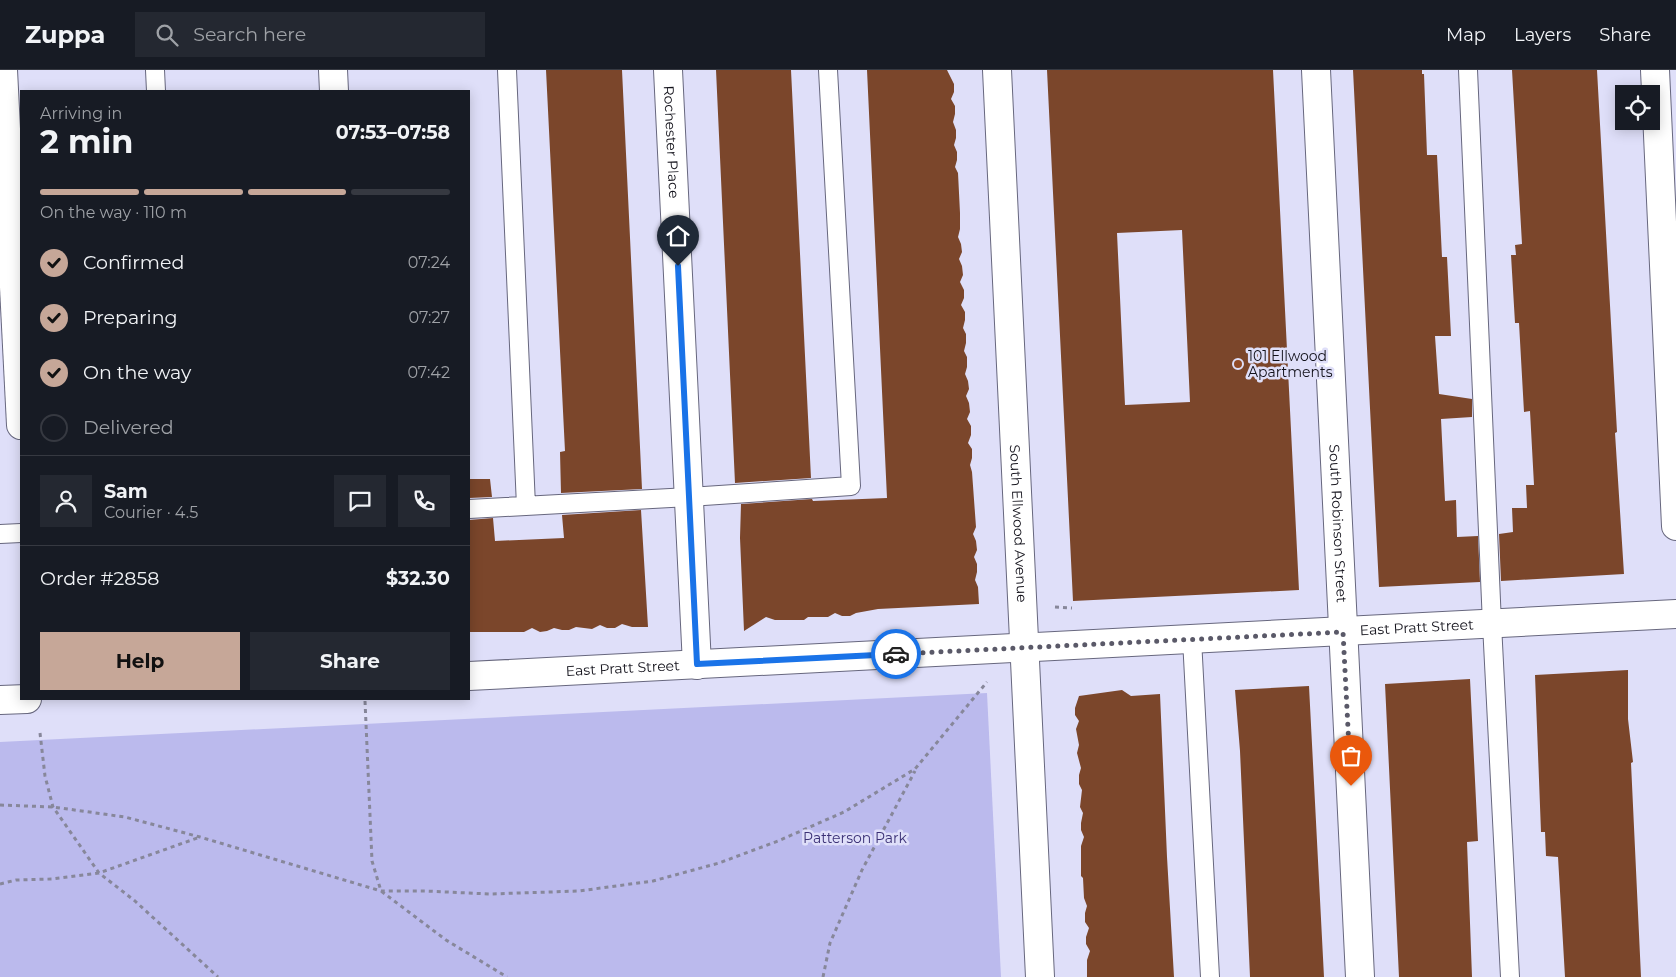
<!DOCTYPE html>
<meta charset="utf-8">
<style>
body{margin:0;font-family:Montserrat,sans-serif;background:#242831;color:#f1f3f6;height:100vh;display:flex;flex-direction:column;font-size:19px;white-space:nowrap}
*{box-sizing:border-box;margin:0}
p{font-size:16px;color:#9ea1a6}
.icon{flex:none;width:28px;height:28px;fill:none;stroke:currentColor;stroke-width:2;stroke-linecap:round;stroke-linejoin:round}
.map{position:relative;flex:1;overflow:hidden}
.drawer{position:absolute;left:20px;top:20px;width:450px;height:610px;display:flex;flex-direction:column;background:#171b24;border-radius:0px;box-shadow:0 2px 12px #0003}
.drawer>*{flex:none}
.tools{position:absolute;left:1615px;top:15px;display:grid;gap:10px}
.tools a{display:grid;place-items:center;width:45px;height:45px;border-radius:0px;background:#171b24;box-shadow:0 2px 12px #0003;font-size:25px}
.pin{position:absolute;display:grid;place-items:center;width:42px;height:42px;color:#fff;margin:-51px -21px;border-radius:50% 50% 50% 0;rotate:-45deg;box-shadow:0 0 5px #0007}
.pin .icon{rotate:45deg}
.courier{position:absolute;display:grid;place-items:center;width:50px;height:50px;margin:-25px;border:4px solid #1a73e8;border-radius:50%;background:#fff;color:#222;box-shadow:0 1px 6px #0007}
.summary em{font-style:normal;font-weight:700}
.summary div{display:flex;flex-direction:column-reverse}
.summary{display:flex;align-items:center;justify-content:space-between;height:85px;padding:0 20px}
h1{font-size:32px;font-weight:700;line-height:38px}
.bar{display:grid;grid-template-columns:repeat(4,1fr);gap:8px 5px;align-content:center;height:60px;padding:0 20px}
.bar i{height:6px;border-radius:4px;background:#363941}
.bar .on{background:#c6a798}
.bar p{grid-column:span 4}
.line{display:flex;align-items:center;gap:12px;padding:0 20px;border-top:1px solid #363941}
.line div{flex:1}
.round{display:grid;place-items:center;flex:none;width:52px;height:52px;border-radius:0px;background:#242831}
ol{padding:0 20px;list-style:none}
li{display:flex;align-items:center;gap:15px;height:55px}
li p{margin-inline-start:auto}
li .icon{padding:5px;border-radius:50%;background:#c6a798;color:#111;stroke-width:4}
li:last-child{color:#9ea1a6}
li i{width:28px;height:28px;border:2px solid #363941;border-radius:50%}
.action{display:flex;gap:10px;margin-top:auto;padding:10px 20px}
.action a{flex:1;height:58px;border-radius:0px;background:#c6a798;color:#111;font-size:20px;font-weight:700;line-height:58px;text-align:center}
.action a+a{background:#242831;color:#f1f3f6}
header{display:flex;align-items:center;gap:30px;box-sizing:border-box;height:70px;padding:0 25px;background:#171b24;border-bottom:1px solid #363941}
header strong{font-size:24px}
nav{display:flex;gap:28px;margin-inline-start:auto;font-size:18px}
.search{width:350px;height:45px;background:#242831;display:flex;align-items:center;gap:12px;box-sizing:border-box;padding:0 18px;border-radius:0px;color:#9ea1a6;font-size:19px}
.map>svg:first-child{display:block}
</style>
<header>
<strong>Zuppa</strong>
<div class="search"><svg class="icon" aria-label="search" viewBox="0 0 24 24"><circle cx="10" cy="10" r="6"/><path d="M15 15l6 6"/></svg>Search here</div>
<nav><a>Map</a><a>Layers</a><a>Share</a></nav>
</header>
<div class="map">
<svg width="1676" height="907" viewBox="0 0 1676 907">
<rect width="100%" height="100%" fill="#dfdff9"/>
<path fill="#bbbaed" d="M 987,623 L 1001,907 L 0,907 L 0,672 Z"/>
<path fill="#7b462b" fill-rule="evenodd" d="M 546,0 L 622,0 L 642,419 L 561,423 L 560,382 L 565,381 Z
M 716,0 L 791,0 L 811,408 L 735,413 Z
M 867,0 L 947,0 L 954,14 L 954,22 L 951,29 L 955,36 L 955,44 L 953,52 L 956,60 L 956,68 L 954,75 L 957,82 L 957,90 L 955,97 L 958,103 L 960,143 L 960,159 L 958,167 L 961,174 L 962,182 L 959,189 L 962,196 L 963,205 L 960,212 L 964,220 L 964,228 L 961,235 L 965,242 L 965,250 L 963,258 L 966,264 L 966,273 L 964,281 L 967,287 L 967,297 L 965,304 L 968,311 L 969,319 L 966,326 L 969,333 L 970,342 L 967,349 L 971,356 L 971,365 L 968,373 L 972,379 L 972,388 L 970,395 L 972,402 L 976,457 L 973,464 L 976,471 L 977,480 L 974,487 L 977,494 L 977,502 L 975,510 L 978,517 L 979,534 L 878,539 L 856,543 L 850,546 L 842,546 L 835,543 L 828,547 L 808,547 L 804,550 L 775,550 L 766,547 L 744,561 L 740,468 L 741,434 L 812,429 L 813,431 L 887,428 Z
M 1047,0 L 1273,0 L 1299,520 L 1073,531 ZM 1182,160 L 1190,332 L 1125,335 L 1117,163 Z
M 1353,0 L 1422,0 L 1422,4 L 1424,4 L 1427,85 L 1437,85 L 1442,187 L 1447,187 L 1451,266 L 1435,266 L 1439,324 L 1472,329 L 1472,347 L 1441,349 L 1445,431 L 1456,430 L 1457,467 L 1478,466 L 1480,512 L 1379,517 Z
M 1512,0 L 1597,0 L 1617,362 L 1615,363 L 1624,504 L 1501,511 L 1499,464 L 1513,462 L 1512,438 L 1527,438 L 1526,415 L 1534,415 L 1530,341 L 1524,342 L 1519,253 L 1515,253 L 1511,185 L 1516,185 L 1515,175 L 1522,174 Z
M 469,409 L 490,409 L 492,427 L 469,428 Z
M 641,440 L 648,557 L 632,557 L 622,554 L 615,558 L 607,558 L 600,555 L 592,559 L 576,557 L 569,560 L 562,560 L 554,558 L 547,561 L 540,562 L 532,558 L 524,562 L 469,562 L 469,450 L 493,448 L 495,471 L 564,468 L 562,445 Z
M 1628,600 L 1628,649 L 1633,692 L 1631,693 L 1641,907 L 1565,907 L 1558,787 L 1546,786 L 1545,762 L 1541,762 L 1535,605 Z
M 1470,609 L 1478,771 L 1467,772 L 1472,907 L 1399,907 L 1385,614 Z
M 1309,616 L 1324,907 L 1250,907 L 1240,681 L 1235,620 Z
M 1122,620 L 1131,626 L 1160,624 L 1167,787 L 1174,907 L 1087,907 L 1087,890 L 1090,881 L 1086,874 L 1086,867 L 1089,858 L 1085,852 L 1085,843 L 1087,836 L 1084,828 L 1083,808 L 1081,806 L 1081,776 L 1084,767 L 1081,760 L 1081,753 L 1083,743 L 1080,737 L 1082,720 L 1079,714 L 1079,705 L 1081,698 L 1077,683 L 1079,675 L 1076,659 L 1079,651 L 1075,645 L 1075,638 L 1079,626 Z"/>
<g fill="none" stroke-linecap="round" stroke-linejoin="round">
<defs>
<path id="lane" d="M 155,0 L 156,21
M 507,0 L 526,436
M 1468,0 L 1492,554 L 1510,907
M 469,439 L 689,427 L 851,416 L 828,0
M 0,464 L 21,463
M 1192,569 L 1210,907"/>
<g id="street">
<path d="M 3,0 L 21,355"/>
<path d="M 333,0 L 334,21"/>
<path id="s1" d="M 668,0 L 697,595"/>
<path id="s2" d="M 997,0 L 1040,907"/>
<path id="s3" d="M 1316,0 L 1360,907"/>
<path id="s4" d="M 469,606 L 1676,544"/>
<path d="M 0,630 L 27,629"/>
</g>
<path id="secondary" d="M 1655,0 L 1676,456"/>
</defs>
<use href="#lane" stroke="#67677e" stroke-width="20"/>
<use href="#street" stroke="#67677e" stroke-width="30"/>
<use href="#secondary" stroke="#67677e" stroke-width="30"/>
<path stroke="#87879a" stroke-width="3" stroke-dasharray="4 4" stroke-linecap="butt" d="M 1055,537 L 1072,538
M 365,631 L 372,791 L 381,821 L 446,870 L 507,907
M 40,663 L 45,706 L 53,737 L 99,803 L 135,831 L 218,907
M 0,735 L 53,737 L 125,747 L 200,767 L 381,821 L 426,821 L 490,824 L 579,821 L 653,811 L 719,793 L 778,771 L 844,742 L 915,699 L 987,612
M 0,814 L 16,810 L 52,809 L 99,803 L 200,767
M 823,907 L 830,873 L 862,800 L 915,701"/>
<use href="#lane" stroke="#fff" stroke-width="18"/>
<use href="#street" stroke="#fff" stroke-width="28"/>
<use href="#secondary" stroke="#fff" stroke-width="28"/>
</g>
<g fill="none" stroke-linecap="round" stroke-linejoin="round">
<path stroke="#5a5968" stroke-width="5" stroke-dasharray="0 9" d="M 896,584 L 1343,562 L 1351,716"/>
<path stroke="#1a73e8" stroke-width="6" d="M 678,196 L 697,594 L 896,584"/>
</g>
<circle fill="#914a25" stroke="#dfdff9" stroke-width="2" cx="1238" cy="294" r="5"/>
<g text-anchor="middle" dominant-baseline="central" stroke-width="5" stroke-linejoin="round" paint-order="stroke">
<g font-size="14" fill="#12111a" stroke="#dfdff9">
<text stroke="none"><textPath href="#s1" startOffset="72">Rochester Place</textPath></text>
<text stroke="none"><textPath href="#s2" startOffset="454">South Ellwood Avenue</textPath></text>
<text stroke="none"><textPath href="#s3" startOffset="454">South Robinson Street</textPath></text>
<text stroke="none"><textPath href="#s4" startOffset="949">East Pratt Street</textPath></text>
<text stroke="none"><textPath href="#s4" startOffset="154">East Pratt Street</textPath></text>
</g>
<g font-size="14" fill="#12111a" stroke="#dfdff9" text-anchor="start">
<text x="1248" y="286">101 Ellwood<tspan x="1248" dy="16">Apartments</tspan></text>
</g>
<g font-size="14" fill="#3b3176" stroke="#dfdff9">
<text x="855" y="768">Patterson Park</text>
</g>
</g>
</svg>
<div class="tools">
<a><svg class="icon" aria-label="locate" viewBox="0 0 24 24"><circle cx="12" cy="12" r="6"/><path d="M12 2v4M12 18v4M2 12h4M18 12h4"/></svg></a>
</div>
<div class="pin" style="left:1351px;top:716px;background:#ea580c"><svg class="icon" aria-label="bag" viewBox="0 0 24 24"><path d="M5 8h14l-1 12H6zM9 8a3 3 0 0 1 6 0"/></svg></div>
<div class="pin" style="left:678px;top:196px;background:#1f2937"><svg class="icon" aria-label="home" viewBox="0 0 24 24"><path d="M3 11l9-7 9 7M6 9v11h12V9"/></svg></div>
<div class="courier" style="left:896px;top:584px"><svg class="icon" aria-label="car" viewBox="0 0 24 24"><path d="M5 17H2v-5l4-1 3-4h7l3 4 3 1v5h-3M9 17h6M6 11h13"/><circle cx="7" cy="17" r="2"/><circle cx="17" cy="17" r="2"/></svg></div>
<section class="drawer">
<div class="summary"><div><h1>2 min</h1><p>Arriving in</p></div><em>07:53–07:58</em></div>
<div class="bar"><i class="on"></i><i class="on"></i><i class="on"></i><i></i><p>On the way · 110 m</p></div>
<ol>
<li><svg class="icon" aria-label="check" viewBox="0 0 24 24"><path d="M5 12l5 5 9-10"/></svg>Confirmed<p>07:24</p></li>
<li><svg class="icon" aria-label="check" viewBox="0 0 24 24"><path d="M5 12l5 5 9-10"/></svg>Preparing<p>07:27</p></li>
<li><svg class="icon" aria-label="check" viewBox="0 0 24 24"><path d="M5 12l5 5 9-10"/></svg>On the way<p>07:42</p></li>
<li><i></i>Delivered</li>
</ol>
<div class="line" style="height:90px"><a class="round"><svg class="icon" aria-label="person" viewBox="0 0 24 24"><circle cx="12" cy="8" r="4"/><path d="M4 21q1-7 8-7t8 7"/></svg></a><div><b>Sam</b><p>Courier · 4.5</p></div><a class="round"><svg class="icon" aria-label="chat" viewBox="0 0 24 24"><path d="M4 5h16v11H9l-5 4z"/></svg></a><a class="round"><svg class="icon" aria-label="phone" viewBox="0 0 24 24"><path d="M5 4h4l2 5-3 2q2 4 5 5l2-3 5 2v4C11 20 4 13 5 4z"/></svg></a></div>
<div class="line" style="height:65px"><div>Order #2858</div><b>$32.30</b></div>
<div class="action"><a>Help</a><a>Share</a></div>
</section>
</div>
